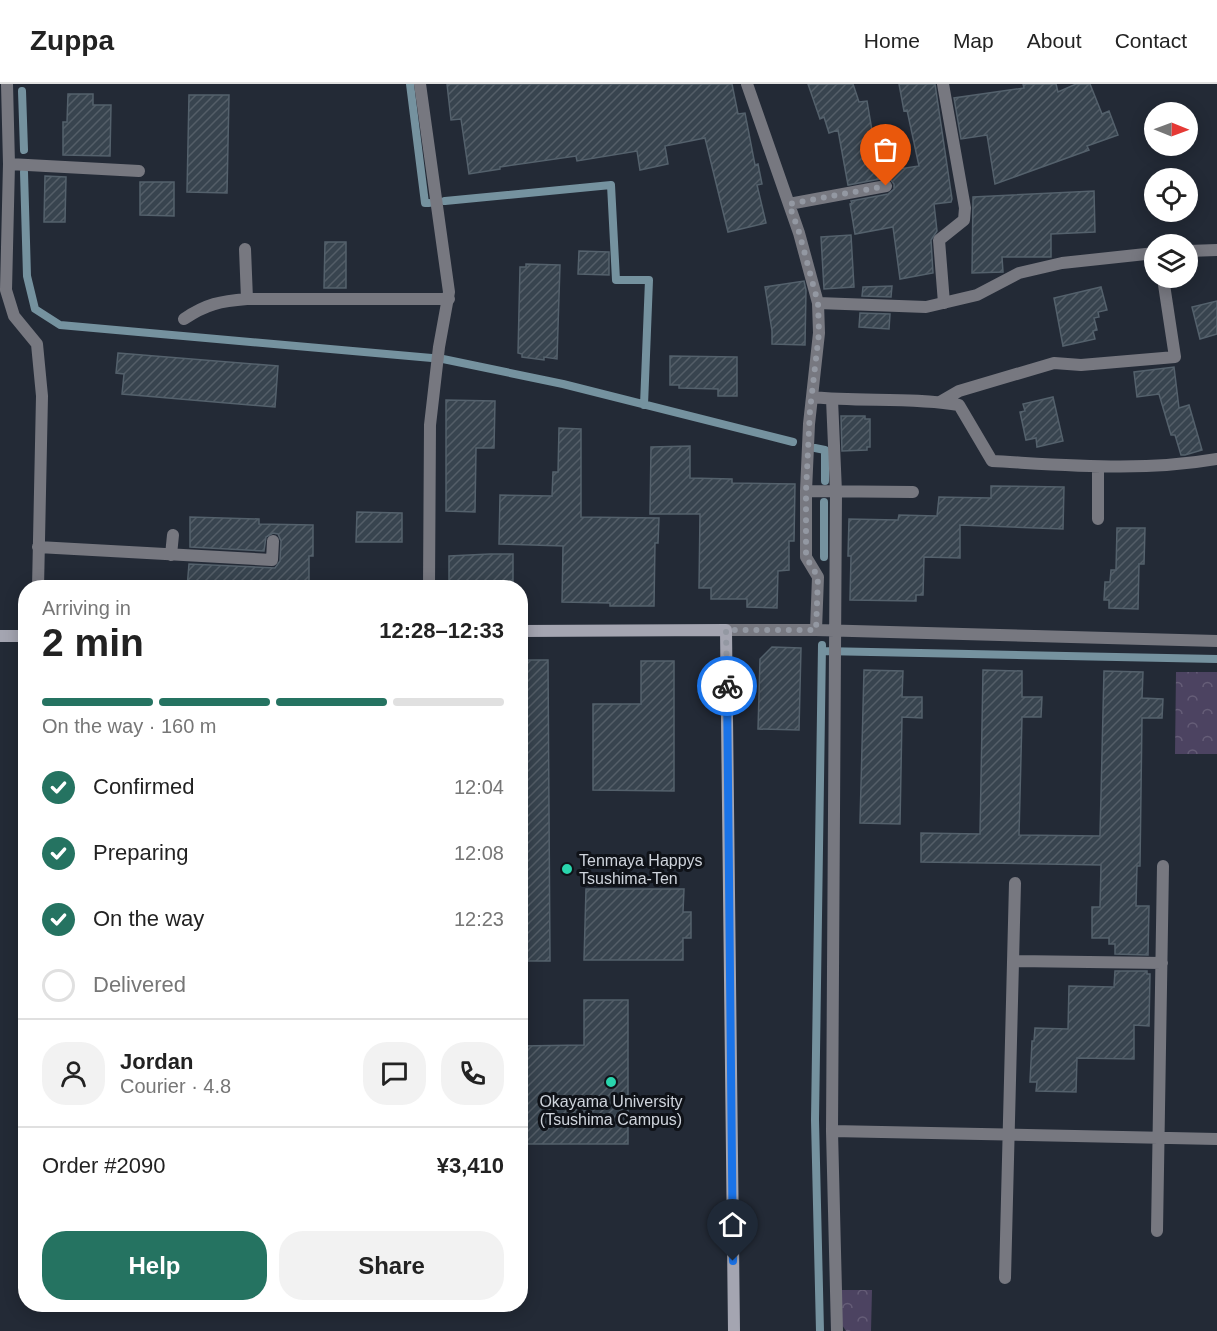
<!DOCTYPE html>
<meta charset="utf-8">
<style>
body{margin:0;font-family:Helvetica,sans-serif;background:#f2f2f2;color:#222;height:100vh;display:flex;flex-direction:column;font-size:22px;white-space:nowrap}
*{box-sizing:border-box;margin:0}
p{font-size:20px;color:#767676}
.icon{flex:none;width:33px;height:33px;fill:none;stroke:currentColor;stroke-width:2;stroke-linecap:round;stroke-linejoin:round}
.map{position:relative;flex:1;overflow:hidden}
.panel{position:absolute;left:18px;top:496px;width:510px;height:732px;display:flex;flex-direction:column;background:#fff;border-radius:24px;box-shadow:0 3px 15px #0003}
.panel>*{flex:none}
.needle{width:39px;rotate:91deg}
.buttons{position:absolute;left:1144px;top:18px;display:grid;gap:12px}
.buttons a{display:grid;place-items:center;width:54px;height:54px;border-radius:50%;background:#fff;box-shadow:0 3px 15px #0003;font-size:30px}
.pin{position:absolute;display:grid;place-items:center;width:51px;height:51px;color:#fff;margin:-62px -26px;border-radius:50% 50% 50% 0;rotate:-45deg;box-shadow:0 0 6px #0007}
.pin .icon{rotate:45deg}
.courier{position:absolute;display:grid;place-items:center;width:60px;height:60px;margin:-30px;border:4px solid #1a73e8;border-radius:50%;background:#fff;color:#222;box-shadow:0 2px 8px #0007}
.overview em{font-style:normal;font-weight:600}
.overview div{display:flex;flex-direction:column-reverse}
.overview{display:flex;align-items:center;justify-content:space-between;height:102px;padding:0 24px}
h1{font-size:39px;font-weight:600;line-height:45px}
.bar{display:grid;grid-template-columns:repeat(4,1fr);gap:9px 6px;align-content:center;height:72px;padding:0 24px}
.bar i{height:8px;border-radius:4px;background:#e0e0e0}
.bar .on{background:#257361}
.bar p{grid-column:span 4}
.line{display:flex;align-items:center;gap:15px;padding:0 24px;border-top:2px solid #e0e0e0}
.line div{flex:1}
.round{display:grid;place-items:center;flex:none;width:63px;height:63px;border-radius:24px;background:#f2f2f2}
ol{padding:0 24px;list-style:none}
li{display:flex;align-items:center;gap:18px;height:66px}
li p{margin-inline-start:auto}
li .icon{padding:6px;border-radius:50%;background:#257361;color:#fff;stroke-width:4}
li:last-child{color:#767676}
li i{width:33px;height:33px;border:3px solid #e0e0e0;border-radius:50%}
.action{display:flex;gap:12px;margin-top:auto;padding:12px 24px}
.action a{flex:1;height:69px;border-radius:24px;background:#257361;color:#fff;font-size:24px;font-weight:600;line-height:69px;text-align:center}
.action a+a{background:#f2f2f2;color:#222}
header{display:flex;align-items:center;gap:36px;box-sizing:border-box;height:84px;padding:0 30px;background:#fff;border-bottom:2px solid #e0e0e0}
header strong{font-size:28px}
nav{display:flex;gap:33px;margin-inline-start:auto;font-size:21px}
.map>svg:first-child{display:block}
</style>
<header>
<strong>Zuppa</strong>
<nav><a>Home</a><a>Map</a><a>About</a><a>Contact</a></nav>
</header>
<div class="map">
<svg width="1217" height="1247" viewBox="0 0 1217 1247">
<defs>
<pattern id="park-crowns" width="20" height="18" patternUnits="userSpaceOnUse" patternTransform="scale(1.5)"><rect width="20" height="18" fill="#4c4361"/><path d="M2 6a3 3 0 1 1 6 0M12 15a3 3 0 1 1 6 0" fill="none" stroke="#655d77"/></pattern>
<pattern id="building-hatch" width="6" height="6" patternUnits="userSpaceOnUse" patternTransform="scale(1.5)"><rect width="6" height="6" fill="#38444f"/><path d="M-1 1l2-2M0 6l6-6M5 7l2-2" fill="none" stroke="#545e68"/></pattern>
</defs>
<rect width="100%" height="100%" fill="#232a36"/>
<path fill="url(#park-crowns)" d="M 1176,588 L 1217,588 L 1217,670 L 1175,670 Z
M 842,1206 L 872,1206 L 871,1247 L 846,1247 L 842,1241 Z"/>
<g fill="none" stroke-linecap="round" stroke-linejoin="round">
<path stroke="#75929f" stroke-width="8" d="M 410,0 L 425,119 L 429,119
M 22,7 L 24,66
M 24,88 L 27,192 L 35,225 L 60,241 L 443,275 L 563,300 L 793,358
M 445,117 L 611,101 L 616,196 L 649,196 L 644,321
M 815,364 L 825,366 L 825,397
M 824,473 L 824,418
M 822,567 L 1217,575
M 820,1247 L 815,1036 L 822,561"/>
</g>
<path fill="url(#building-hatch)" stroke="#54616c" stroke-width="1.5" d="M 447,0 L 732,0 L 738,30 L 745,29 L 755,81 L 758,80 L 762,100 L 757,101 L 766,139 L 728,148 L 705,54 L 665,62 L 668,80 L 640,86 L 637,67 L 577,77 L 576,72 L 500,83 L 500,85 L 469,90 L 461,35 L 451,36 Z
M 808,0 L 853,0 L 859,18 L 867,17 L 879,88 L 919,82 L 907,26 L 904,27 L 899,0 L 935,0 L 952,115 L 951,118 L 934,120 L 937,147 L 931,156 L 933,189 L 900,195 L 893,143 L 855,150 L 850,120 L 852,119 L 851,117 L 888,110 L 894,105 L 894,100 L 889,94 L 885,94 L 848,101 L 838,46 L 829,49 L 824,33 L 820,35 Z
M 1023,0 L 1056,0 L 1058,8 L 1076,0 L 1090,0 L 1102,30 L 1109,27 L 1118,51 L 1087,62 L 1089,66 L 995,100 L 987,51 L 961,55 L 954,14 L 1024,4 Z
M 68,10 L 93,10 L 93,21 L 111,21 L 110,72 L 63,71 L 63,38 L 67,38 Z
M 189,11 L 229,11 L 227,109 L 187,108 Z
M 45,92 L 66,93 L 65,138 L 44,138 Z
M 140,98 L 174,98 L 174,132 L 140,131 Z
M 1094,107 L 1095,148 L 1051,150 L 1051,173 L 1002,173 L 1003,188 L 972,189 L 973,113 Z
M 851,151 L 854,203 L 824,205 L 821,153 Z
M 325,158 L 346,158 L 346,204 L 324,204 Z
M 579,167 L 609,168 L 609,191 L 578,190 Z
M 526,180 L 560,181 L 557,275 L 544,273 L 544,276 L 522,273 L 522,270 L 518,269 L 520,183 L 526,183 Z
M 804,197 L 806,206 L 805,261 L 772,260 L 772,247 L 765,203 Z
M 892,202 L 891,213 L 862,212 L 863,203 Z
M 1101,203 L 1107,226 L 1098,228 L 1099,233 L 1094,234 L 1097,246 L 1093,247 L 1095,255 L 1063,262 L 1054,214 Z
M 1217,217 L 1217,250 L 1200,255 L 1192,223 Z
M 860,229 L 890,230 L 889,245 L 859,243 Z
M 118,269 L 278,282 L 275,323 L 122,310 L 124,290 L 116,289 Z
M 670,272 L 737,273 L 737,312 L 718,312 L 718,305 L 679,304 L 679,301 L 670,301 Z
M 1174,283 L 1179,324 L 1189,321 L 1202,366 L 1185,371 L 1181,371 L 1175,351 L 1171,351 L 1159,310 L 1137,313 L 1134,288 Z
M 1053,313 L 1063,357 L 1037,363 L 1036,354 L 1026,356 L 1020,328 L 1025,327 L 1023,320 Z
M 446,316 L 495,317 L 494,364 L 476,364 L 475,428 L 446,427 Z
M 841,332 L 865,332 L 865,335 L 870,335 L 870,363 L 867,363 L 867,366 L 842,367 Z
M 559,344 L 581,345 L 581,433 L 659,434 L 658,459 L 655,459 L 654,522 L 610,522 L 610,519 L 562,518 L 563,462 L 499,460 L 500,411 L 552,412 L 553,388 L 558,388 Z
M 690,362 L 690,394 L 732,395 L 732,399 L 795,400 L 794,457 L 789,457 L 789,486 L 778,487 L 777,524 L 747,523 L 747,515 L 711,515 L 711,504 L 699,504 L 700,430 L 650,430 L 651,363 Z
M 991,402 L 1064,403 L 1063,445 L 960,441 L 960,474 L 924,473 L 923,511 L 916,511 L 916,517 L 850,516 L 851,472 L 848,472 L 849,435 L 898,436 L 899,431 L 937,432 L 939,413 L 991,414 Z
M 357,428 L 402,429 L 402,458 L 356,458 Z
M 190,433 L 259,435 L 259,440 L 313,441 L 313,472 L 309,472 L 309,504 L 187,504 L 189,480 L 275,484 L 280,477 L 281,457 L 278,450 L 273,449 L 266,453 L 264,467 L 190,463 Z
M 1117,444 L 1145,444 L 1144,480 L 1139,480 L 1138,525 L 1109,524 L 1109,516 L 1104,516 L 1105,498 L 1110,498 L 1111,486 L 1116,486 Z
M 490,470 L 513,470 L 513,504 L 449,504 L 449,472 Z
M 772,563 L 801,564 L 799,646 L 758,645 L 760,575 Z
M 520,576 L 548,576 L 550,877 L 520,877 Z
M 641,577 L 674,577 L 674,707 L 593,706 L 593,620 L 641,620 Z
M 864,586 L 903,587 L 902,613 L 922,613 L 922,634 L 902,633 L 900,740 L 860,739 Z
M 983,586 L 1022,587 L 1022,613 L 1042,613 L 1041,633 L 1022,633 L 1019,751 L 1100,752 L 1104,587 L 1143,588 L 1142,614 L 1163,615 L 1162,634 L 1142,634 L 1140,782 L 1137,782 L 1136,822 L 1149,822 L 1148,871 L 1115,870 L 1115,860 L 1109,860 L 1109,854 L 1092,854 L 1092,823 L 1100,823 L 1101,781 L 921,778 L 921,749 L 980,750 Z
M 586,805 L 684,805 L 683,828 L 691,828 L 691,854 L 683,854 L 683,876 L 584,876 Z
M 1115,887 L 1147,887 L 1147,890 L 1150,890 L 1149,942 L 1134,941 L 1134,975 L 1077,974 L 1076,1008 L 1036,1007 L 1037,998 L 1030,998 L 1032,957 L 1034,957 L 1035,944 L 1068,945 L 1069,902 L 1114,903 Z
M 584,916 L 628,916 L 628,1060 L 520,1060 L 520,962 L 584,961 Z"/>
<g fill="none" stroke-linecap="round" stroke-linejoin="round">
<path stroke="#777880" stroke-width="12" d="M 7,0 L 9,80 L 6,206 L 14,232 L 37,260 L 42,312 L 38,504
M 420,0 L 449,208 L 439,263 L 430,341 L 429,504
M 747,0 L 799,149 L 818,219 L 819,249 L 809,340 L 806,407 L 806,473 L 818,493 L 816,546
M 943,0 L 965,124 L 964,136 L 939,156 L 944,219
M 9,80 L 139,87
M 789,120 L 886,102
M 245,165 L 247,215
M 1188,167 L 1217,166
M 818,219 L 926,223 L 977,211 L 1019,189 L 1062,179 L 1155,169
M 184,235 C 206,220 221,217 247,215 L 449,215
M 812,313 C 861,318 911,313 959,321 L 992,377 C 1067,381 1143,388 1217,375
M 832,315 L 836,408 L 832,1047 L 837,1247
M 940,318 L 959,307 L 1054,279 L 1081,281 L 1175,273 L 1163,194
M 806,407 L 913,408
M 1098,435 L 1098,383
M 38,463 L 272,476 L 273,457
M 171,471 L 173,451
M 726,546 L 816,546 L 1217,557
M 1013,877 L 1162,879
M 832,1047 L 1217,1055
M 1157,1147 L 1163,782
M 1005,1194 L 1015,799"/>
<path stroke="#a4a5b1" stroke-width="12" d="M 520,547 L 726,546 L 734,1247
M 0,552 L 26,552"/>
</g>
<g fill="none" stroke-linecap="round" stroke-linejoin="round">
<path stroke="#9398a2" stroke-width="6" stroke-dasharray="0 10.8" d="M 727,602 L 726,546 L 816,546 L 818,493 L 806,473 L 806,407 L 810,326 L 819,249 L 818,219 L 799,148 L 789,120 L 886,102"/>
<path stroke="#1a73e8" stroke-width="8" d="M 727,602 L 733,1177"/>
</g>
<g fill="#29d5ad" stroke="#0f1218" stroke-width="2">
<circle cx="567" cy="785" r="6"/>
<circle cx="611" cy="998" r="6"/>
</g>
<g text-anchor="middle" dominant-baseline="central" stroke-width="6" stroke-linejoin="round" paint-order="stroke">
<g font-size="16" fill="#cfd4dc" stroke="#0f1218" text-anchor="start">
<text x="579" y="776">Tenmaya Happys<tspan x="579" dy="18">Tsushima-Ten</tspan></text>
<text x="611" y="1017" text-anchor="middle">Okayama University<tspan x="611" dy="18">(Tsushima Campus)</tspan></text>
</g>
</g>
</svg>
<div class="buttons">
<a><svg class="needle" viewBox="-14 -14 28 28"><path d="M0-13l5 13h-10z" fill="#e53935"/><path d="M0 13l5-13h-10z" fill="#767676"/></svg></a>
<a><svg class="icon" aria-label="locate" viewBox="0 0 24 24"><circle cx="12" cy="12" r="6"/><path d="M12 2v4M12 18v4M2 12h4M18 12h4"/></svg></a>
<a><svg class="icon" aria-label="layers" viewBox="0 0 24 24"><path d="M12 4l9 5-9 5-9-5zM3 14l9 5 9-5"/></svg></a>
</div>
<div class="pin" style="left:886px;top:102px;background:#ea580c"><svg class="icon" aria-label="bag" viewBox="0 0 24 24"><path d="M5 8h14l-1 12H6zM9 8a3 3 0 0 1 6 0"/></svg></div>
<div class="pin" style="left:733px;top:1177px;background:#1f2937"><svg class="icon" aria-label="home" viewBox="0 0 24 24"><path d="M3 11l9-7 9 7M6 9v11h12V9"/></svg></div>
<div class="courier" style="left:727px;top:602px"><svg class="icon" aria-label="bike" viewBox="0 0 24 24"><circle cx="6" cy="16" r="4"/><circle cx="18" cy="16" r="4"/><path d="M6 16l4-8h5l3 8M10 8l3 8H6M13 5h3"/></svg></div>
<section class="panel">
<div class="overview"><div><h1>2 min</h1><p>Arriving in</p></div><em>12:28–12:33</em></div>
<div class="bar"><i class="on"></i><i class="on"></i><i class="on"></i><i></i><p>On the way · 160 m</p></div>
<ol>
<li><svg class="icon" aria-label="check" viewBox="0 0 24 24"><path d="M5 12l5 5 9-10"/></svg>Confirmed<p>12:04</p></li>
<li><svg class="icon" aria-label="check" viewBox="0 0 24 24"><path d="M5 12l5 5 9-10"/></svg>Preparing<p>12:08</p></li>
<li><svg class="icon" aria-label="check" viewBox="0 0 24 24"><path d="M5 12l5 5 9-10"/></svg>On the way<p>12:23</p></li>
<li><i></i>Delivered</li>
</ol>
<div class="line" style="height:108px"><a class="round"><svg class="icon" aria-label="person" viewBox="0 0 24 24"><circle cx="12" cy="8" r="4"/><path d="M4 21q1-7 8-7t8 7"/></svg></a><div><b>Jordan</b><p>Courier · 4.8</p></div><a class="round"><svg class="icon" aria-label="chat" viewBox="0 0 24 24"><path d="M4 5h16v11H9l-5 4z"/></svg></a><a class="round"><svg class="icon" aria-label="phone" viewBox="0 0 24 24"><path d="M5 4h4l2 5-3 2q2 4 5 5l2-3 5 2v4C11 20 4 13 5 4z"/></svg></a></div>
<div class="line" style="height:78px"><div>Order #2090</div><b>¥3,410</b></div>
<div class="action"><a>Help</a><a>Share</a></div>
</section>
</div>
